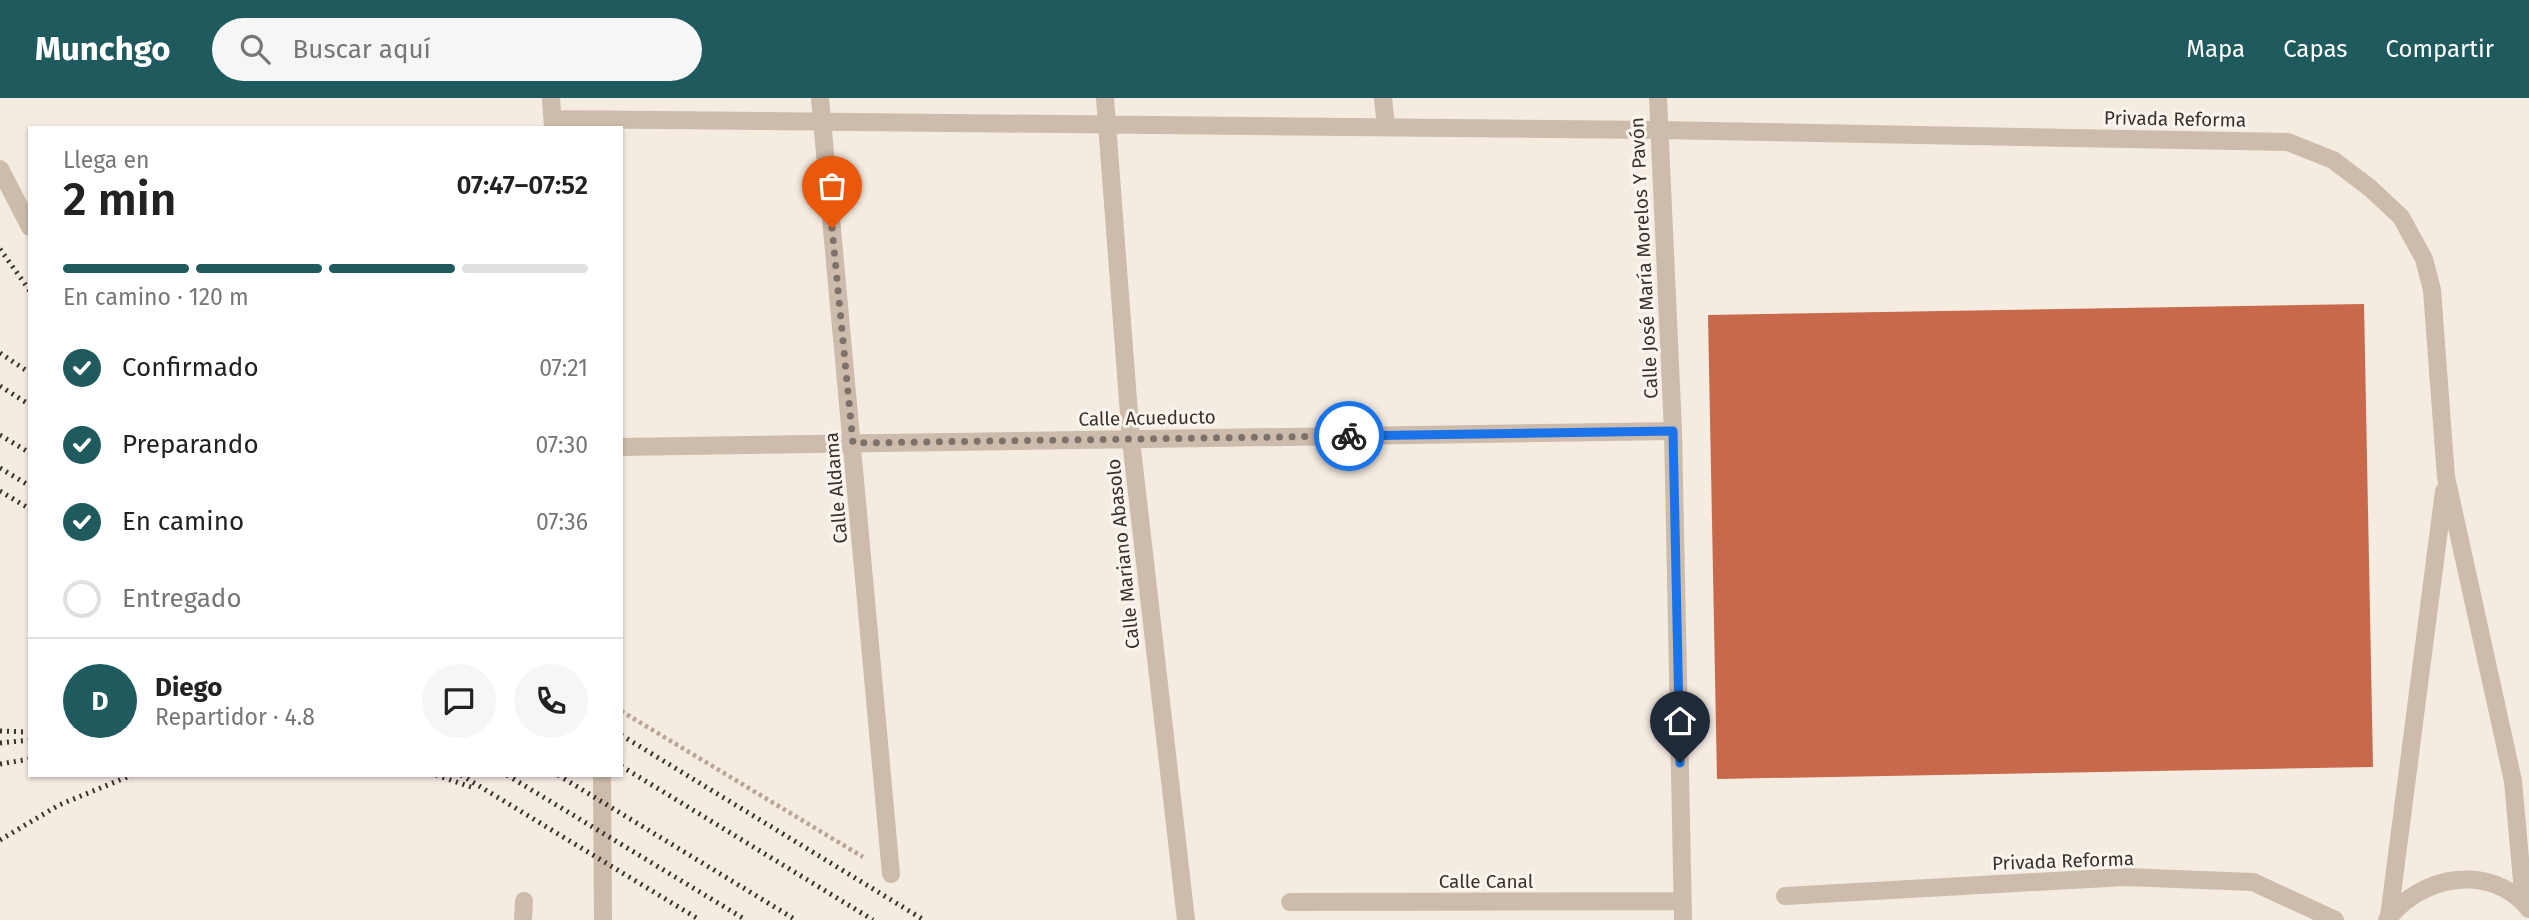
<!DOCTYPE html>
<html lang="es">
<meta charset="utf-8">
<style>
body{margin:0;font-family:"Fira Sans",sans-serif;background:#f6f6f6;color:#222;height:100vh;display:flex;flex-direction:column;font-size:26px;white-space:nowrap}
*{box-sizing:border-box;margin:0}
p{font-size:23px;color:#767676}
.icon{flex:none;width:38px;height:38px;fill:none;stroke:currentColor;stroke-width:2;stroke-linecap:round;stroke-linejoin:round}
.map{position:relative;flex:1;overflow:hidden}
.drawer{position:absolute;left:28px;top:28px;width:595px;height:651px;display:flex;flex-direction:column;background:#fff;border-radius:0px;box-shadow:0 2px 5px #0004}
.drawer>*{flex:none}
.pin{position:absolute;display:grid;place-items:center;width:60px;height:60px;color:#fff;margin:-72px -30px;border-radius:50% 50% 50% 0;rotate:-45deg;box-shadow:0 0 7px #0007}
.pin .icon{rotate:45deg}
.courier{position:absolute;display:grid;place-items:center;width:70px;height:70px;margin:-35px;border:5px solid #1a73e8;border-radius:50%;background:#fff;color:#222;box-shadow:0 2px 9px #0007}
.overview em{font-style:normal;font-weight:600}
.overview div{display:flex;flex-direction:column-reverse}
.overview{display:flex;align-items:center;justify-content:space-between;height:119px;padding:0 35px}
h1{font-size:46px;font-weight:600;line-height:52px}
.bar{display:grid;grid-template-columns:repeat(4,1fr);gap:10px 7px;align-content:center;height:84px;padding:0 35px}
.bar i{height:9px;border-radius:5px;background:#e0e0e0}
.bar .current{background:#1f5a5e}
.bar p{grid-column:span 4}
.line{display:flex;align-items:center;gap:18px;padding:0 35px;border-top:2px solid #e0e0e0}
.line div{flex:1}
.round{display:grid;place-items:center;flex:none;width:74px;height:74px;border-radius:37px;background:#f6f6f6}
ol{padding:0 35px;list-style:none}
li{display:flex;align-items:center;gap:21px;height:77px}
li p{margin-inline-start:auto}
li .icon{padding:7px;border-radius:50%;background:#1f5a5e;color:#fff;stroke-width:4}
li:last-child{color:#767676}
li i{width:38px;height:38px;border:4px solid #e0e0e0;border-radius:50%}
header{display:flex;align-items:center;gap:42px;box-sizing:border-box;height:98px;padding:0 35px;background:#1f5a5e;color:#fff}
header strong{font-size:33px}
nav{display:flex;gap:38px;margin-inline-start:auto;font-size:24px}
.search{width:490px;height:63px;background:#f6f6f6;display:flex;align-items:center;gap:18px;box-sizing:border-box;padding:0 24px;border-radius:38px;color:#767676;font-size:26px}
.map>svg:first-child{display:block}
</style>
<header>
<strong>Munchgo</strong>
<div class="search"><svg class="icon" aria-label="search" viewBox="0 0 24 24"><circle cx="10" cy="10" r="6"/><path d="M15 15l6 6"/></svg>Buscar aquí</div>
<nav><a>Mapa</a><a>Capas</a><a>Compartir</a></nav>
</header>
<div class="map">
<svg width="2529" height="822" viewBox="0 0 2529 822">
<rect width="100%" height="100%" fill="#f4ebe1"/>
<path fill="#c8694b" d="M 2364,206 L 2373,669 L 1717,681 L 1708,217 Z"/>
<g fill="none" stroke-linecap="round" stroke-linejoin="round">
<path stroke="#b9a596" stroke-width="4.5" stroke-dasharray="3.5 3.5" stroke-linecap="butt" d="M 621,613 L 863,759"/>
<path stroke="#cdbbac" stroke-width="18" d="M 551,0 L 553,30
M 820,0 L 891,776
M 1105,0 L 1131,342 L 1186,822
M 1383,0 L 1386,29
M 1658,0 L 1673,333 L 1683,822
M 553,21 L 1657,32 L 2288,44 L 2333,62 L 2370,90 L 2401,119 L 2424,161 L 2432,192 L 2446,379 L 2513,683 L 2524,805
M 0,71 L 30,129
M 621,349 L 1673,333
M 602,677 L 603,822
M 1785,798 L 2125,779 L 2253,784 L 2335,822
M 1290,804 L 1682,803
M 2389,819 L 2444,393
M 523,822 L 524,803
M 2387,822 C 2421,777 2491,764 2529,811"/>
<path stroke="#3b302b" stroke-width="5" stroke-dasharray="2 5" stroke-linecap="butt" d="M 0,151 L 30,193
M 0,255 L 30,275
M 0,288 L 30,307
M 0,337 L 30,355
M 0,370 L 30,388
M 0,393 L 30,411
M 0,633 L 26,634
M 621,637 L 924,822
M 0,645 L 30,642
M 0,666 L 30,661
M 621,668 L 873,822
M 436,677 L 471,689
M 461,677 L 700,822
M 507,677 L 746,822
M 558,677 L 796,822
M 0,742 L 59,707 L 132,677"/>
</g>
<g fill="none" stroke-linecap="round" stroke-linejoin="round">
<path stroke="#7c716b" stroke-width="7" stroke-dasharray="0 12.6" d="M 832,130 L 853,345 L 1349,338"/>
<path stroke="#1a73e8" stroke-width="9" d="M 1349,338 L 1673,333 L 1680,665"/>
</g>
<g text-anchor="middle" dominant-baseline="central" stroke-width="6" stroke-linejoin="round" paint-order="stroke">
<g font-size="19" fill="#3b302b" stroke="#fbf5ee">
<text transform="translate(2175 21) rotate(1)">Privada Reforma</text>
<text transform="translate(1644 160) rotate(-93)">Calle José María Morelos Y Pavón</text>
<text transform="translate(1147 320) rotate(-1)">Calle Acueducto</text>
<text transform="translate(836 390) rotate(-95)">Calle Aldama</text>
<text transform="translate(1123 456) rotate(-96)">Calle Mariano Abasolo</text>
<text transform="translate(2063 763) rotate(-2)">Privada Reforma</text>
<text x="1486" y="783">Calle Canal</text>
</g>
</g>
</svg>
<div class="pin" style="left:832px;top:130px;background:#ea580c"><svg class="icon" aria-label="bag" viewBox="0 0 24 24"><path d="M5 8h14l-1 12H6zM9 8a3 3 0 0 1 6 0"/></svg></div>
<div class="pin" style="left:1680px;top:665px;background:#1f2937"><svg class="icon" aria-label="home" viewBox="0 0 24 24"><path d="M3 11l9-7 9 7M6 9v11h12V9"/></svg></div>
<div class="courier" style="left:1349px;top:338px"><svg class="icon" aria-label="bike" viewBox="0 0 24 24"><circle cx="6" cy="16" r="4"/><circle cx="18" cy="16" r="4"/><path d="M6 16l4-8h5l3 8M10 8l3 8H6M13 5h3"/></svg></div>
<section class="drawer">
<div class="overview"><div><h1>2 min</h1><p>Llega en</p></div><em>07:47–07:52</em></div>
<div class="bar"><i class="current"></i><i class="current"></i><i class="current"></i><i></i><p>En camino · 120 m</p></div>
<ol>
<li><svg class="icon" aria-label="check" viewBox="0 0 24 24"><path d="M5 12l5 5 9-10"/></svg>Confirmado<p>07:21</p></li>
<li><svg class="icon" aria-label="check" viewBox="0 0 24 24"><path d="M5 12l5 5 9-10"/></svg>Preparando<p>07:30</p></li>
<li><svg class="icon" aria-label="check" viewBox="0 0 24 24"><path d="M5 12l5 5 9-10"/></svg>En camino<p>07:36</p></li>
<li><i></i>Entregado</li>
</ol>
<div class="line" style="height:126px"><b class="round" style="background:#1f5a5e;color:#fff">D</b><div><b>Diego</b><p>Repartidor · 4.8</p></div><a class="round"><svg class="icon" aria-label="chat" viewBox="0 0 24 24"><path d="M4 5h16v11H9l-5 4z"/></svg></a><a class="round"><svg class="icon" aria-label="phone" viewBox="0 0 24 24"><path d="M5 4h4l2 5-3 2q2 4 5 5l2-3 5 2v4C11 20 4 13 5 4z"/></svg></a></div>
</section>
</div>
